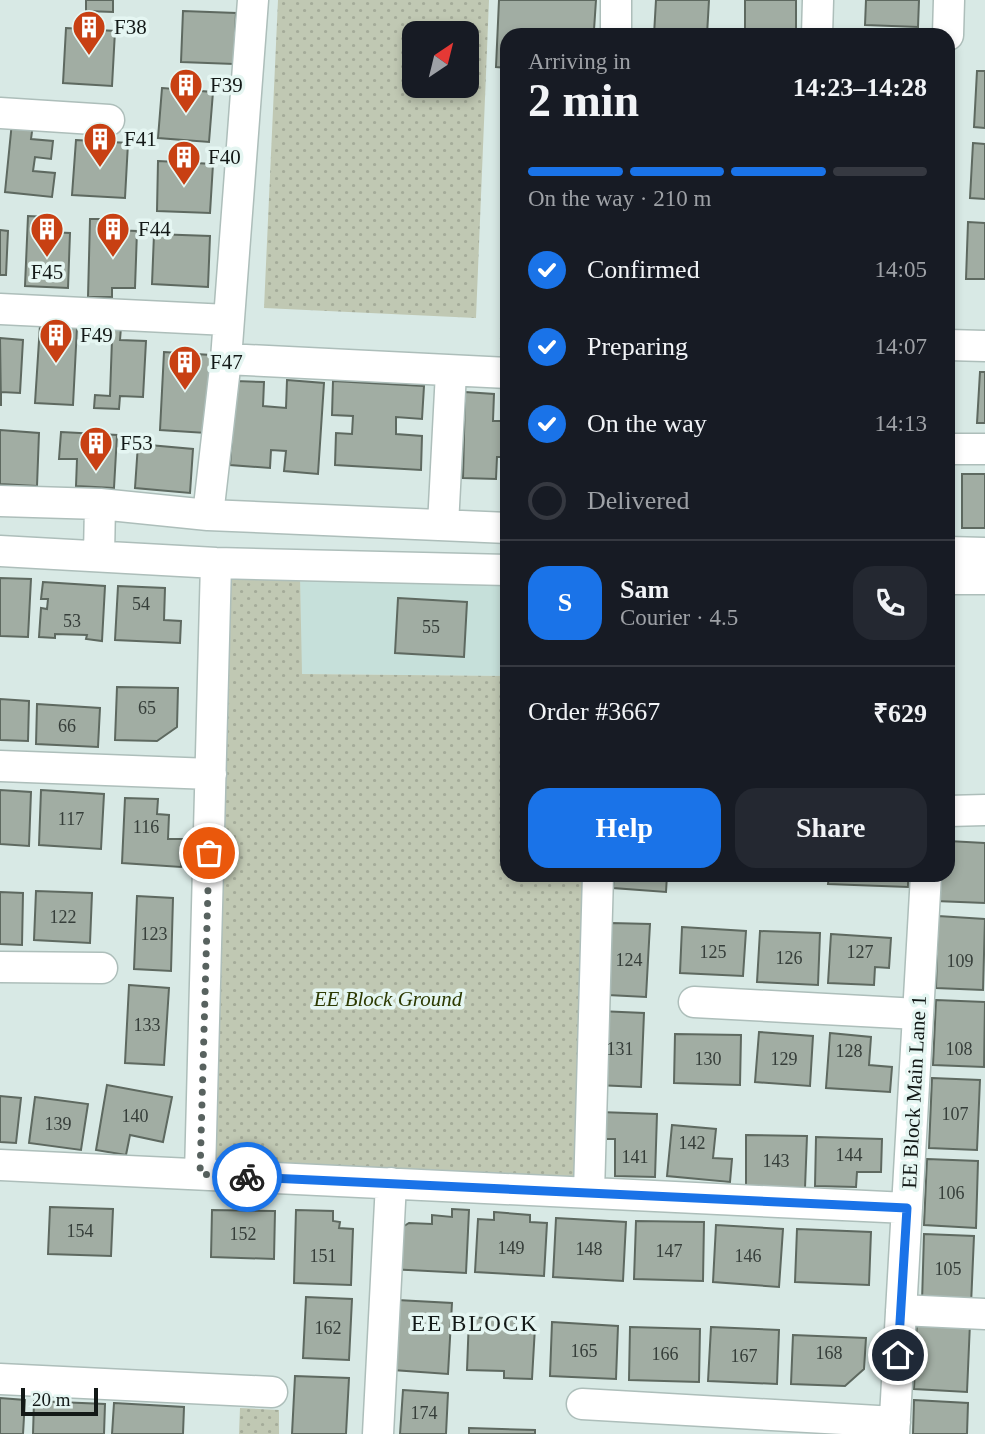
<!DOCTYPE html>
<meta charset="utf-8">
<style>
body{margin:0;font-family:Georgia,serif;background:#242831;color:#f1f3f6;height:100vh;display:flex;flex-direction:column;font-size:26px;white-space:nowrap}
*{box-sizing:border-box;margin:0}
p{font-size:23px;color:#9ea1a6}
.icon{flex:none;width:38px;height:38px;fill:none;stroke:currentColor;stroke-width:2;stroke-linecap:round;stroke-linejoin:round}
.map{position:relative;flex:1;overflow:hidden}
.panel{position:absolute;left:500px;top:28px;width:455px;height:854px;display:flex;flex-direction:column;background:#171b24;border-radius:21px;box-shadow:0 4px 10px #0003}
.panel>*{flex:none}
.needle{width:46px;rotate:35deg}
.buttons{position:absolute;left:402px;top:21px;display:grid;gap:14px}
.buttons a{display:grid;place-items:center;width:77px;height:77px;border-radius:14px;background:#171b24;box-shadow:0 4px 10px #0003;font-size:35px}
.scale{position:absolute;left:21px;bottom:18px;width:77px;box-sizing:border-box;padding-left:7px;border:4px solid #131917;border-top:0;font-size:19px;line-height:24px;white-space:nowrap;color:#131917;-webkit-text-stroke:5px #e5f6f2;paint-order:stroke}
.pin{position:absolute;display:grid;place-items:center;width:60px;height:60px;color:#fff;margin:-30px;border:4px solid #fff;border-radius:50%;box-shadow:0 2px 7px #0007}
.courier{position:absolute;display:grid;place-items:center;width:70px;height:70px;margin:-35px;border:5px solid #1a73e8;border-radius:50%;background:#fff;color:#222;box-shadow:0 2px 9px #0007}
.summary em{font-style:normal;font-weight:800}
.summary div{display:flex;flex-direction:column-reverse}
.summary{display:flex;align-items:center;justify-content:space-between;height:119px;padding:0 28px}
h1{font-size:46px;font-weight:800;line-height:52px}
.bar{display:grid;grid-template-columns:repeat(4,1fr);gap:10px 7px;align-content:center;height:84px;padding:0 28px}
.bar i{height:9px;border-radius:5px;background:#363941}
.bar .on{background:#1a73e8}
.bar p{grid-column:span 4}
.line{display:flex;align-items:center;gap:18px;padding:0 28px;border-top:2px solid #363941}
.line div{flex:1}
.round{display:grid;place-items:center;flex:none;width:74px;height:74px;border-radius:21px;background:#242831}
ol{padding:0 28px;list-style:none}
li{display:flex;align-items:center;gap:21px;height:77px}
li p{margin-inline-start:auto}
li .icon{padding:7px;border-radius:50%;background:#1a73e8;color:#fff;stroke-width:4}
li:last-child{color:#9ea1a6}
li i{width:38px;height:38px;border:4px solid #363941;border-radius:50%}
.primary-button{display:flex;gap:14px;margin-top:auto;padding:14px 28px}
.primary-button a{flex:1;height:80px;border-radius:21px;background:#1a73e8;color:#fff;font-size:28px;font-weight:800;line-height:80px;text-align:center}
.primary-button a+a{background:#242831;color:#f1f3f6}
.map>svg:first-child{display:block}
</style>
<div class="map">
<svg width="985" height="1434" viewBox="0 0 985 1434">
<defs>
<pattern id="park-dots" width="8" height="8" patternUnits="userSpaceOnUse" patternTransform="scale(1.75)"><rect width="8" height="8" fill="#c0c8b3"/><path d="M2 2h.1M6 6h.1" fill="none" stroke="#a4ab99" stroke-width="1.8" stroke-linecap="round"/></pattern>
</defs>
<rect width="100%" height="100%" fill="#d8e9e5"/>
<path fill="#c6e0da" d="M 300,576 L 507,579 L 507,676 L 301,674 Z"/>
<path fill="url(#park-dots)" fill-rule="evenodd" d="M 278,0 L 489,0 L 476,318 L 264,308 ZM 415,33 L 467,33 L 467,86 L 415,86 Z
M 226,573 L 300,576 L 302,674 L 507,676 L 508,875 L 590,875 L 582,1183 L 209,1163 Z
M 240,1408 L 279,1410 L 279,1434 L 239,1434 Z"/>
<path fill="#a1ada3" stroke="#5e6960" stroke-width="2" d="M 86,0 L 113,0 L 113,12 L 86,11 Z
M 499,0 L 596,0 L 594,30 L 564,29 L 564,35 L 508,35 L 508,68 L 496,67 Z
M 656,0 L 709,0 L 707,35 L 654,35 Z
M 745,0 L 796,0 L 796,33 L 745,33 Z
M 866,0 L 919,0 L 918,27 L 865,25 Z
M 183,11 L 236,13 L 234,64 L 181,62 Z
M 66,28 L 115,31 L 112,86 L 63,83 Z
M 977,71 L 985,71 L 985,128 L 974,127 Z
M 162,88 L 213,92 L 209,142 L 158,138 Z
M 12,122 L 33,124 L 31,139 L 53,141 L 51,159 L 35,157 L 33,171 L 55,173 L 52,197 L 5,192 Z
M 76,140 L 128,143 L 125,198 L 72,195 Z
M 973,143 L 985,144 L 985,199 L 970,198 Z
M 158,161 L 213,164 L 210,213 L 157,211 Z
M 28,216 L 48,217 L 48,232 L 70,233 L 68,288 L 25,286 Z
M 90,219 L 111,219 L 111,230 L 137,231 L 135,288 L 112,288 L 112,297 L 88,297 Z
M 968,222 L 985,223 L 985,279 L 966,279 Z
M 0,230 L 8,231 L 6,275 L 0,275 Z
M 154,234 L 210,236 L 208,287 L 152,284 Z
M 505,252 L 508,252 L 508,338 L 501,338 Z
M 40,325 L 77,327 L 73,405 L 35,403 Z
M 94,325 L 121,327 L 120,340 L 146,341 L 143,397 L 120,396 L 119,409 L 94,408 L 95,395 L 110,396 L 112,339 L 94,338 Z
M 0,338 L 23,340 L 20,393 L 1,392 L 1,406 Z
M 164,352 L 211,355 L 206,433 L 160,430 Z
M 980,372 L 985,372 L 985,423 L 977,423 Z
M 287,380 L 324,383 L 318,474 L 284,471 L 286,451 L 271,450 L 270,468 L 230,465 L 236,381 L 264,382 L 263,406 L 286,408 Z
M 333,381 L 424,386 L 422,419 L 396,417 L 396,434 L 422,436 L 421,470 L 335,465 L 336,433 L 352,434 L 353,416 L 332,415 Z
M 465,392 L 494,394 L 493,421 L 508,421 L 508,457 L 497,457 L 496,479 L 463,478 Z
M 0,430 L 39,433 L 37,486 L 0,484 Z
M 61,432 L 117,435 L 114,488 L 76,486 L 77,459 L 59,459 Z
M 138,444 L 193,449 L 190,493 L 135,488 Z
M 962,474 L 985,474 L 985,528 L 962,528 Z
M 0,578 L 31,579 L 28,637 L 0,636 Z
M 43,582 L 105,586 L 102,641 L 86,639 L 87,635 L 55,634 L 55,638 L 39,637 L 41,608 L 47,609 L 48,599 L 41,599 Z
M 118,586 L 165,588 L 164,620 L 181,621 L 180,643 L 115,640 Z
M 398,598 L 467,602 L 464,657 L 395,653 Z
M 117,687 L 178,688 L 177,727 L 157,741 L 115,740 Z
M 0,699 L 29,701 L 28,741 L 0,740 Z
M 37,704 L 100,708 L 98,747 L 36,744 Z
M 0,790 L 31,792 L 29,846 L 0,844 Z
M 41,790 L 104,794 L 101,849 L 39,845 Z
M 125,798 L 158,799 L 157,814 L 169,815 L 168,839 L 183,839 L 181,867 L 122,863 Z
M 948,841 L 985,843 L 985,903 L 936,901 L 937,875 L 948,875 Z
M 614,875 L 667,875 L 666,892 L 613,888 Z
M 687,875 L 748,875 L 748,879 Z
M 760,875 L 826,875 L 826,881 L 759,879 Z
M 829,875 L 908,875 L 908,887 L 828,884 Z
M 36,891 L 92,893 L 90,943 L 34,940 Z
M 0,892 L 23,893 L 22,945 L 0,944 Z
M 137,896 L 173,898 L 171,971 L 134,969 Z
M 938,916 L 985,919 L 983,990 L 936,988 Z
M 611,923 L 650,924 L 646,997 L 608,995 Z
M 682,927 L 746,931 L 743,976 L 680,973 Z
M 760,931 L 820,933 L 818,985 L 757,982 Z
M 831,934 L 891,938 L 889,968 L 875,967 L 874,985 L 828,983 Z
M 129,985 L 169,988 L 164,1065 L 125,1063 Z
M 936,1000 L 985,1002 L 984,1067 L 933,1065 Z
M 599,1011 L 644,1013 L 641,1087 L 596,1085 Z
M 759,1032 L 813,1036 L 810,1086 L 755,1082 Z
M 830,1033 L 871,1037 L 869,1065 L 892,1067 L 890,1092 L 826,1088 Z
M 675,1034 L 741,1035 L 740,1085 L 674,1083 Z
M 932,1078 L 980,1080 L 977,1150 L 929,1148 Z
M 107,1085 L 172,1097 L 163,1142 L 130,1135 L 126,1155 L 96,1150 Z
M 0,1096 L 21,1098 L 16,1143 L 0,1142 Z
M 35,1097 L 88,1104 L 81,1150 L 29,1143 Z
M 599,1112 L 657,1114 L 655,1177 L 615,1176 L 615,1139 L 598,1139 Z
M 672,1125 L 716,1129 L 713,1158 L 732,1159 L 730,1182 L 667,1176 Z
M 746,1135 L 807,1136 L 805,1188 L 746,1186 Z
M 816,1137 L 882,1139 L 881,1172 L 857,1172 L 856,1187 L 815,1186 Z
M 927,1159 L 978,1161 L 976,1228 L 924,1225 Z
M 50,1207 L 113,1209 L 111,1256 L 48,1254 Z
M 452,1209 L 469,1210 L 466,1273 L 389,1269 L 396,1231 L 409,1223 L 432,1224 L 432,1215 L 452,1217 Z
M 212,1210 L 275,1211 L 274,1259 L 211,1257 Z
M 296,1210 L 333,1211 L 333,1221 L 340,1222 L 339,1228 L 353,1229 L 351,1285 L 294,1283 Z
M 494,1212 L 530,1215 L 530,1222 L 547,1223 L 544,1276 L 475,1272 L 478,1219 L 494,1220 Z
M 556,1218 L 626,1222 L 623,1281 L 553,1277 Z
M 636,1221 L 704,1222 L 703,1281 L 634,1279 Z
M 716,1225 L 783,1229 L 779,1287 L 713,1282 Z
M 797,1229 L 871,1232 L 869,1285 L 795,1282 Z
M 924,1234 L 974,1236 L 971,1305 L 922,1302 Z
M 306,1297 L 352,1299 L 349,1360 L 303,1358 Z
M 397,1300 L 452,1303 L 448,1374 L 393,1370 Z
M 469,1317 L 515,1320 L 515,1326 L 535,1327 L 532,1379 L 504,1378 L 504,1371 L 467,1370 Z
M 917,1321 L 970,1323 L 967,1392 L 914,1389 Z
M 552,1322 L 618,1326 L 616,1379 L 550,1376 Z
M 630,1327 L 700,1329 L 699,1382 L 629,1380 Z
M 711,1327 L 779,1330 L 777,1384 L 708,1381 Z
M 793,1335 L 866,1338 L 864,1369 L 845,1386 L 791,1384 Z
M 295,1376 L 349,1378 L 346,1434 L 292,1434 Z
M 403,1390 L 448,1393 L 446,1434 L 400,1434 Z
M 0,1398 L 25,1400 L 23,1434 L 0,1434 Z
M 914,1400 L 968,1403 L 967,1434 L 913,1434 Z
M 34,1401 L 105,1404 L 104,1434 L 33,1434 Z
M 114,1403 L 184,1407 L 183,1434 L 112,1434 Z
M 469,1428 L 535,1430 L 535,1434 L 469,1434 Z"/>
<g fill="none" stroke-linecap="round" stroke-linejoin="round">
<defs>
<path id="minor" d="M 616,35 L 616,0
M 817,35 L 818,0
M 948,35 L 949,0
M 0,113 L 109,120
M 0,309 L 228,320
M 948,345 L 985,346
M 226,359 L 508,373
M 948,449 L 985,449
M 0,501 L 100,504 L 208,515 L 508,528
M 208,515 L 226,359 L 253,0
M 443,525 L 451,372
M 0,551 L 216,563 L 508,570
M 948,552 L 985,553
M 99,556 L 100,504
M 948,579 L 985,579
M 0,766 L 211,774
M 948,811 L 985,810
M 0,967 L 102,968
M 694,1002 L 918,1014
M 0,1165 L 907,1208
M 200,1174 L 216,563
M 589,1193 L 598,875
M 901,1310 L 985,1314
M 0,1379 L 272,1392
M 582,1404 L 895,1422
M 378,1434 L 391,1183
M 894,1434 L 926,875"/>
</defs>
<use href="#minor" stroke="#adbeba" stroke-width="33"/>
<use href="#minor" stroke="#fff" stroke-width="30"/>
</g>
<g fill="none" stroke-linecap="round" stroke-linejoin="round">
<path stroke="#58625f" stroke-width="7" stroke-dasharray="0 12.6" d="M 209,853 L 200,1174 L 247,1177"/>
<path stroke="#1a73e8" stroke-width="9" d="M 247,1177 L 907,1208 L 898,1355"/>
</g>
<defs>
<symbol id="building-pin" viewBox="-11 -11 22 30"><path d="M0 17L-7.5 6A9.5 9.5 0 1 1 7.5 6Z" fill="#c84013" stroke="#e5f6f2"/><path d="M-4-6H4V6H1V3H-1V6H-4ZM-2.5-4.3h1.7v1.8h-1.7ZM.8-4.3h1.7v1.8H.8ZM-2.5-1h1.7V.8h-1.7ZM.8-1h1.7V.8H.8Z" fill="#fff"/></symbol>
</defs>
<g fill-rule="evenodd">
<use href="#building-pin" x="70" y="8" width="38" height="52"/>
<use href="#building-pin" x="167" y="66" width="38" height="52"/>
<use href="#building-pin" x="81" y="120" width="38" height="52"/>
<use href="#building-pin" x="165" y="138" width="38" height="52"/>
<use href="#building-pin" x="28" y="210" width="38" height="52"/>
<use href="#building-pin" x="94" y="210" width="38" height="52"/>
<use href="#building-pin" x="37" y="316" width="38" height="52"/>
<use href="#building-pin" x="166" y="343" width="38" height="52"/>
<use href="#building-pin" x="77" y="424" width="38" height="52"/>
</g>
<g text-anchor="middle" dominant-baseline="central" stroke-width="7" stroke-linejoin="round" paint-order="stroke">
<g font-size="18" fill="#363e3a">
<text x="141" y="604">54</text>
<text x="72" y="621">53</text>
<text x="431" y="627">55</text>
<text x="147" y="708">65</text>
<text x="67" y="726">66</text>
<text x="71" y="819">117</text>
<text x="146" y="827">116</text>
<text x="63" y="917">122</text>
<text x="154" y="934">123</text>
<text x="713" y="952">125</text>
<text x="860" y="952">127</text>
<text x="789" y="958">126</text>
<text x="629" y="960">124</text>
<text x="960" y="961">109</text>
<text x="147" y="1025">133</text>
<text x="620" y="1049">131</text>
<text x="959" y="1049">108</text>
<text x="849" y="1051">128</text>
<text x="708" y="1059">130</text>
<text x="784" y="1059">129</text>
<text x="955" y="1114">107</text>
<text x="135" y="1116">140</text>
<text x="58" y="1124">139</text>
<text x="692" y="1143">142</text>
<text x="849" y="1155">144</text>
<text x="635" y="1157">141</text>
<text x="776" y="1161">143</text>
<text x="951" y="1193">106</text>
<text x="80" y="1231">154</text>
<text x="243" y="1234">152</text>
<text x="511" y="1248">149</text>
<text x="589" y="1249">148</text>
<text x="669" y="1251">147</text>
<text x="323" y="1256">151</text>
<text x="748" y="1256">146</text>
<text x="948" y="1269">105</text>
<text x="328" y="1328">162</text>
<text x="584" y="1351">165</text>
<text x="829" y="1353">168</text>
<text x="665" y="1354">166</text>
<text x="744" y="1356">167</text>
<text x="424" y="1413">174</text>
</g>
<g font-size="21" fill="#131917" stroke="#e5f6f2" text-anchor="start">
<text x="114" y="27">F38</text>
<text x="210" y="85">F39</text>
<text x="124" y="139">F41</text>
<text x="208" y="157">F40</text>
<text x="138" y="229">F44</text>
<text x="47" y="272" text-anchor="middle">F45</text>
<text x="80" y="335">F49</text>
<text x="210" y="362">F47</text>
<text x="120" y="443">F53</text>
</g>
<g font-size="21" font-style="italic" fill="#2c3901" stroke="#e5f6f2">
<text x="388" y="999">EE Block Ground</text>
</g>
<g font-size="21" fill="#131917" stroke="#e5f6f2">
<text transform="translate(914 1092) rotate(-87)">EE Block Main Lane 1</text>
</g>
<g font-size="23" letter-spacing="2" fill="#131917" stroke="#e5f6f2">
<text x="475" y="1323">EE BLOCK</text>
</g>
</g>
</svg>
<div class="buttons">
<a><svg class="needle" viewBox="-14 -14 28 28"><path d="M0-13l5 13h-10z" fill="#e53935"/><path d="M0 13l5-13h-10z" fill="#9ea1a6"/></svg></a>
</div>
<div class="scale">20 m</div>
<div class="pin" style="left:209px;top:853px;background:#ea580c"><svg class="icon" aria-label="bag" viewBox="0 0 24 24"><path d="M5 8h14l-1 12H6zM9 8a3 3 0 0 1 6 0"/></svg></div>
<div class="pin" style="left:898px;top:1355px;background:#1f2937"><svg class="icon" aria-label="home" viewBox="0 0 24 24"><path d="M3 11l9-7 9 7M6 9v11h12V9"/></svg></div>
<div class="courier" style="left:247px;top:1177px"><svg class="icon" aria-label="bike" viewBox="0 0 24 24"><circle cx="6" cy="16" r="4"/><circle cx="18" cy="16" r="4"/><path d="M6 16l4-8h5l3 8M10 8l3 8H6M13 5h3"/></svg></div>
<section class="panel">
<div class="summary"><div><h1>2 min</h1><p>Arriving in</p></div><em>14:23–14:28</em></div>
<div class="bar"><i class="on"></i><i class="on"></i><i class="on"></i><i></i><p>On the way · 210 m</p></div>
<ol>
<li><svg class="icon" aria-label="check" viewBox="0 0 24 24"><path d="M5 12l5 5 9-10"/></svg>Confirmed<p>14:05</p></li>
<li><svg class="icon" aria-label="check" viewBox="0 0 24 24"><path d="M5 12l5 5 9-10"/></svg>Preparing<p>14:07</p></li>
<li><svg class="icon" aria-label="check" viewBox="0 0 24 24"><path d="M5 12l5 5 9-10"/></svg>On the way<p>14:13</p></li>
<li><i></i>Delivered</li>
</ol>
<div class="line" style="height:126px"><b class="round" style="background:#1a73e8;color:#fff">S</b><div><b>Sam</b><p>Courier · 4.5</p></div><a class="round"><svg class="icon" aria-label="phone" viewBox="0 0 24 24"><path d="M5 4h4l2 5-3 2q2 4 5 5l2-3 5 2v4C11 20 4 13 5 4z"/></svg></a></div>
<div class="line" style="height:91px"><div>Order #3667</div><b>₹629</b></div>
<div class="primary-button"><a>Help</a><a>Share</a></div>
</section>
</div>
